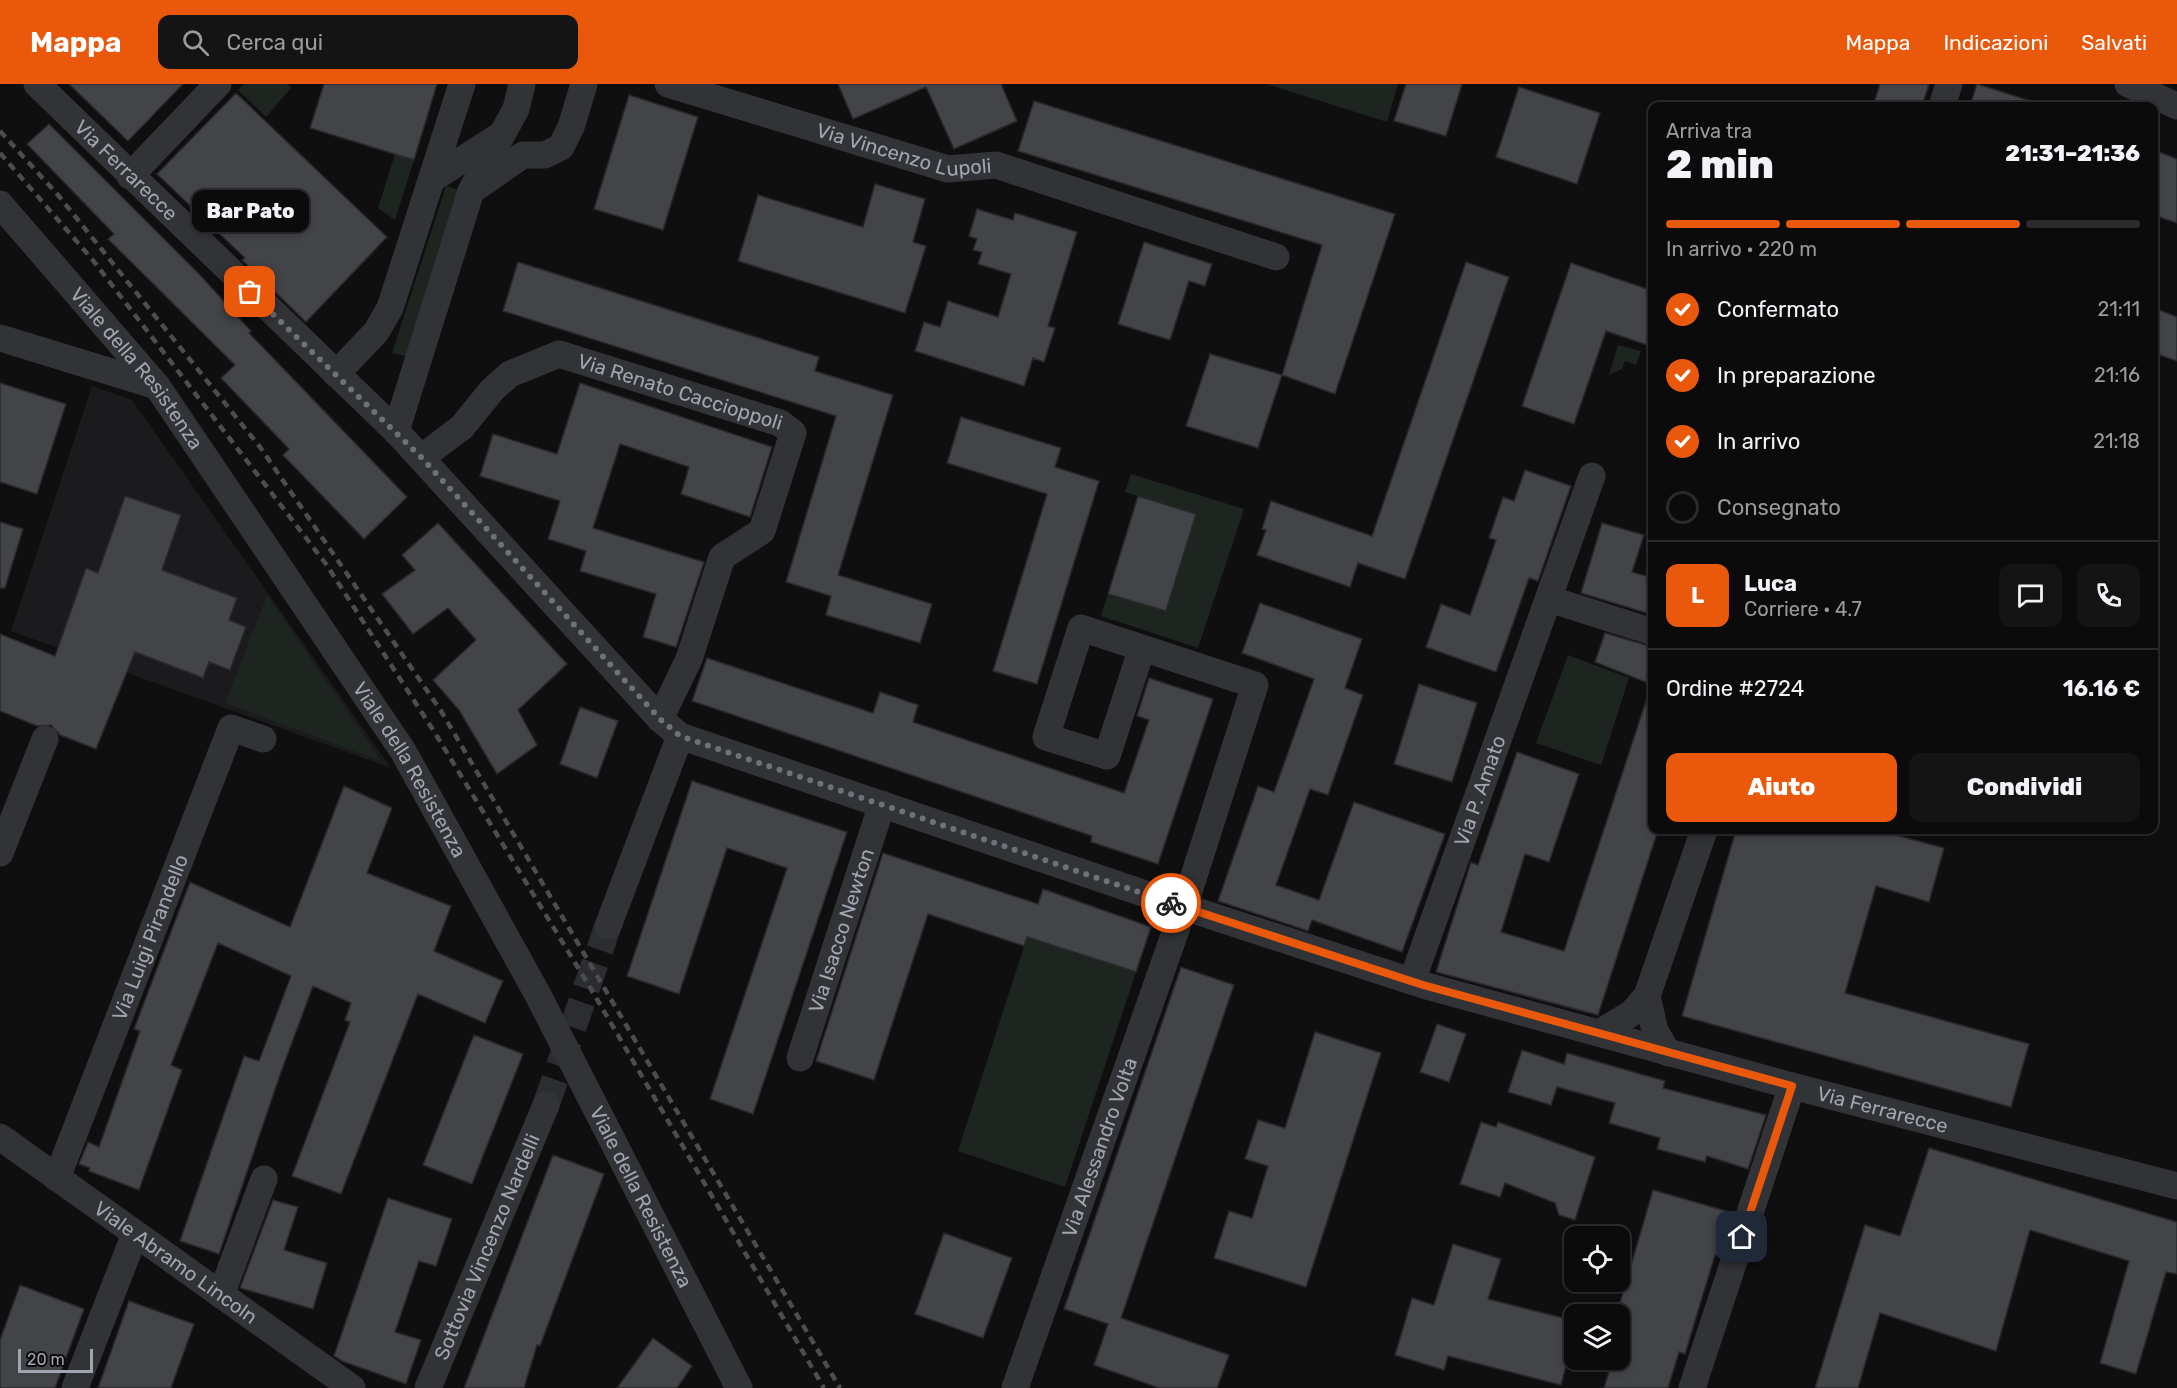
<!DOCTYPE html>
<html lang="it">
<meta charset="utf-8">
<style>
body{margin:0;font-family:Rubik,sans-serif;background:#141415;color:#f1f3f6;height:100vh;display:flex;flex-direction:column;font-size:22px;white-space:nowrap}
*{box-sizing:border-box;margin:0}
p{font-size:20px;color:#9a9b9d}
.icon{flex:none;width:33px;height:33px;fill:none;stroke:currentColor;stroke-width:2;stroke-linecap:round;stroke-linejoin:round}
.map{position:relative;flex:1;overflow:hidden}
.sheet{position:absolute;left:1648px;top:18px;width:510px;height:732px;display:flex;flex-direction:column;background:#0b0b0c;border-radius:12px;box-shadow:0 3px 9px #0003,0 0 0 2px #2b2b2d}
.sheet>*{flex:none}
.fabs{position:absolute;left:1564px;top:1142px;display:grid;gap:12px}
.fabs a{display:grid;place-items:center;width:66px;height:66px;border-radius:12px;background:#0b0b0c;box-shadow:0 3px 9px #0003,0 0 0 2px #2b2b2d;font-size:30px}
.scale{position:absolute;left:18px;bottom:15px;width:75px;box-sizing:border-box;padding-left:6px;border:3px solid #a2a5b0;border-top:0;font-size:16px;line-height:21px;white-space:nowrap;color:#a2a5b0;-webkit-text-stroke:4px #0a0a0b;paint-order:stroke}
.pin{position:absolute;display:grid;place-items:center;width:51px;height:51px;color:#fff;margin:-26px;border-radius:12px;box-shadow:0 3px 9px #0006}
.courier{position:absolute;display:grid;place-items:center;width:60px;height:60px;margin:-30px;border:4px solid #ea580c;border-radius:50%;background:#fff;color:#222;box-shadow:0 2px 8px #0007}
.bubble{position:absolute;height:42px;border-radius:12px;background:#0b0b0c;box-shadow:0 3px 9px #0003,0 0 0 2px #2b2b2d;font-size:20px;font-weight:800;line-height:42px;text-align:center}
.headline em{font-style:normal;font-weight:800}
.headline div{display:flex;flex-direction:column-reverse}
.headline{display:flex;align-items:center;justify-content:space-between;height:102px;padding:0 18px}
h1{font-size:39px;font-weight:800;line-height:45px}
.bar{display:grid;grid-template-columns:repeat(4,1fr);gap:9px 6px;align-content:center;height:72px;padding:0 18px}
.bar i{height:8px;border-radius:4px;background:#2b2b2d}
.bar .active{background:#ea580c}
.bar p{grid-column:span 4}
.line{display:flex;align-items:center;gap:15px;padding:0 18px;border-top:2px solid #2b2b2d}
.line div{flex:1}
.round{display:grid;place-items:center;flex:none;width:63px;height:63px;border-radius:12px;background:#141415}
ol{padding:0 18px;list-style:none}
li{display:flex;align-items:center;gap:18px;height:66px}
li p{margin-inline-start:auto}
li .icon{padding:6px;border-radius:50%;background:#ea580c;color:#fff;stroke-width:4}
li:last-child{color:#9a9b9d}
li i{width:33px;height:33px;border:3px solid #2b2b2d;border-radius:50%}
.primary-button{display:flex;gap:12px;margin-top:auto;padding:12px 18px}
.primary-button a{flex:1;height:69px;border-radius:12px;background:#ea580c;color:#fff;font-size:24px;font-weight:800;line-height:69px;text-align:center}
.primary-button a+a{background:#141415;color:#f1f3f6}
header{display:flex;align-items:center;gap:36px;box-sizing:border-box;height:84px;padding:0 30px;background:#ea580c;color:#fff}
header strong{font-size:28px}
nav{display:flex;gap:33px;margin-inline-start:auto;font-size:21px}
.search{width:420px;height:54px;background:#141415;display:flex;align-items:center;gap:15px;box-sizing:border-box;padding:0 21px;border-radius:12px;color:#9a9b9d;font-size:22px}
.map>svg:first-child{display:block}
</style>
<header>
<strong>Mappa</strong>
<div class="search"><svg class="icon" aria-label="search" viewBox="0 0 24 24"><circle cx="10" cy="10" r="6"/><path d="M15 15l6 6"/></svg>Cerca qui</div>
<nav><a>Mappa</a><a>Indicazioni</a><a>Salvati</a></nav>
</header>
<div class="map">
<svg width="2177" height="1304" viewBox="0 0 2177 1304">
<rect width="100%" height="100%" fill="#0f0f10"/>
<path fill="#1b1b1d" d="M 92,302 L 132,316 L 391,684 L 11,547 Z"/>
<path fill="#1e241f" d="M 244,0 L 288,0 L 291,4 L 266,33 L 238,6 Z
M 1267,0 L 1398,0 L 1387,38 Z
M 395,70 L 414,76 L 395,136 L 378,124 Z
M 446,102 L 459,106 L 406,272 L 392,269 Z
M 1618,261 L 1641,267 L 1636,281 L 1625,277 L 1622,285 L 1609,291 Z
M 1131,390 L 1244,425 L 1198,564 L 1101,532 L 1108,510 L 1195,430 L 1125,408 Z
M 267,511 L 381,677 L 225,619 Z
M 1568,571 L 1629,594 L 1601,681 L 1536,659 Z
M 1027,853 L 1136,888 L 1065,1103 L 958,1067 Z"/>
<path fill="#434448" stroke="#29292c" stroke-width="1.5" d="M 69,0 L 183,0 L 128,57 Z
M 324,0 L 437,0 L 414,76 L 310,44 Z
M 838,0 L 1001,0 L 1017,37 L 954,65 L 926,3 L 853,35 Z
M 1406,0 L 1462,0 L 1446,52 L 1394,37 Z
M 1880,0 L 1929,0 L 1922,22 L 1873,22 Z
M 1977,0 L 2034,18 L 2033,22 L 1970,22 Z
M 1519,3 L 1600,29 L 1577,100 L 1496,73 Z
M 236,9 L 387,153 L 306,238 L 242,176 L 245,174 L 157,90 Z
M 629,11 L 698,33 L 663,146 L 594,125 Z
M 1034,17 L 1395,130 L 1335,310 L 1282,291 L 1322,161 L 1018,67 Z
M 49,40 L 200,191 L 251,247 L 249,249 L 407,413 L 364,455 L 283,371 L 289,365 L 221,294 L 235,281 L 108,155 L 114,150 L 27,60 Z
M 2154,66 L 2177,75 L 2177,139 L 2154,131 Z
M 875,100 L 925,115 L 913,158 L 926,162 L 905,229 L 738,177 L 758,111 L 863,143 Z
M 977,125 L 1013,136 L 1015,129 L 1077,148 L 1048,242 L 1055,244 L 1044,278 L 1033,274 L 1024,302 L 915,267 L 924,238 L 940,243 L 948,217 L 998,233 L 1011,190 L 978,180 L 982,168 L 973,166 L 977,155 L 969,152 Z
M 1144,158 L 1212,180 L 1205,202 L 1189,197 L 1170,256 L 1118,240 Z
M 518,178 L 819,273 L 815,287 L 893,311 L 838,491 L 932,520 L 920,559 L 826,531 L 831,512 L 786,498 L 836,332 L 503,227 Z
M 1466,178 L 1509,193 L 1405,495 L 1358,479 L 1350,503 L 1257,471 L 1266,446 L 1262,445 L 1271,417 L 1372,452 Z
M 1571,179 L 1653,207 L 1653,263 L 1606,247 L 1574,340 L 1522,322 Z
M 2154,224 L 2177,233 L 2177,277 L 2154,269 Z
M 1210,270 L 1282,291 L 1258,364 L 1186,342 Z
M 0,299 L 66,320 L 37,410 L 0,398 Z
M 580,299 L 772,363 L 750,433 L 681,410 L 689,383 L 620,360 L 593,444 L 704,478 L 676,563 L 643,553 L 656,510 L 580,487 L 586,467 L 548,455 L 560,417 L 480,392 L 493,350 L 557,370 Z
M 961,333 L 1061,364 L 1055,383 L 1099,397 L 1037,600 L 993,587 L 1047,410 L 947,379 Z
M 1525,386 L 1571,402 L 1538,497 L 1529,494 L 1496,588 L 1426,563 L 1441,520 L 1470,531 L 1496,456 L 1489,454 L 1503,413 L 1514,417 Z
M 125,412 L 181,431 L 162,486 L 237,514 L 229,536 L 246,543 L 230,586 L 209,578 L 203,594 L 135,568 L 96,665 L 60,651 L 51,641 L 37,642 L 0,627 L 0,550 L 55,572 L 86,484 L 98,489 Z
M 1138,412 L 1196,430 L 1166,527 L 1108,510 Z
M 0,438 L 23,445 L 5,504 L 0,504 Z
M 438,439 L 567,580 L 518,626 L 537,661 L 497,690 L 459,626 L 433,596 L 476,556 L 448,524 L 413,550 L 382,510 L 415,486 L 402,471 Z
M 1602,439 L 1644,451 L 1632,488 L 1653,494 L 1653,531 L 1581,509 Z
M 1260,519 L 1362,555 L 1345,604 L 1363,611 L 1328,711 L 1310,705 L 1276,801 L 1319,816 L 1354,718 L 1445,750 L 1402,868 L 1312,836 L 1308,847 L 1218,817 L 1258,702 L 1274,708 L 1314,595 L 1242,569 Z
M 1605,549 L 1653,563 L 1653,601 L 1595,578 Z
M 707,574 L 873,629 L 880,608 L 918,621 L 913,638 L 1124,709 L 1149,636 L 1137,632 L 1149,594 L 1213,615 L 1158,780 L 1091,758 L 1092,752 L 692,617 Z
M 1419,600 L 1477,619 L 1452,698 L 1394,680 Z
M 1649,608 L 1653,609 L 1653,746 L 1658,746 L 1598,931 L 1436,888 L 1471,778 L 1478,781 L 1517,668 L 1579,690 L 1549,778 L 1525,770 L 1501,848 L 1564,867 Z
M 580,623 L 618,637 L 597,694 L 560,680 Z
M 692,697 L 847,748 L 753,1030 L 710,1015 L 787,784 L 727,764 L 679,910 L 627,892 Z
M 344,702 L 392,724 L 367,789 L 451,822 L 434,867 L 503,897 L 485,939 L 418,910 L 341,1110 L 292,1092 L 350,938 L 345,936 L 351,919 L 313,902 L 281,988 L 219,1170 L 180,1157 L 244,972 L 259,977 L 291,892 L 218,859 L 171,981 L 182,986 L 139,1106 L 89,1087 L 90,1084 L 79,1080 L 88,1058 L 99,1063 L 140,947 L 134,945 L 190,798 L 290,843 Z
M 1736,746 L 1877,746 L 1944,764 L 1929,818 L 1876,802 L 1845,909 L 2029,960 L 2011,1023 L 1682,932 Z
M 883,769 L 1038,820 L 1043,805 L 1151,843 L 1136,888 L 1027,853 L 1024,862 L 928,830 L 874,996 L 816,977 Z
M 1181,883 L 1234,901 L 1121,1234 L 1229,1271 L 1217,1304 L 1159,1304 L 1094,1281 L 1108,1240 L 1064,1225 Z
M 1437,940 L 1466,950 L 1449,998 L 1420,988 Z
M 1315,948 L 1381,969 L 1306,1203 L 1214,1174 L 1229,1127 L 1252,1134 L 1268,1082 L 1245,1075 L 1258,1036 L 1285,1044 Z
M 474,951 L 523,970 L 472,1100 L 423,1081 Z
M 1522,966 L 1564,980 L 1567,969 L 1665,997 L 1663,1004 L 1766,1031 L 1748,1085 L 1707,1072 L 1705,1078 L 1657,1065 L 1660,1054 L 1609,1039 L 1615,1019 L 1557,1003 L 1551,1021 L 1508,1008 Z
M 1481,1038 L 1496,1043 L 1498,1038 L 1595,1073 L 1575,1136 L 1559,1131 L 1555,1119 L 1505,1099 L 1500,1113 L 1460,1100 Z
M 1929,1064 L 2177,1138 L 2177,1190 L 2166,1188 L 2136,1290 L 2100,1279 L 2129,1177 L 2030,1146 L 1996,1267 L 1880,1229 L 1858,1304 L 1815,1304 L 1865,1141 L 1900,1152 Z
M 553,1071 L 604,1090 L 540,1262 L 537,1261 L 524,1304 L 464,1304 Z
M 1653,1106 L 1733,1129 L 1719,1172 L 1715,1171 L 1685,1270 L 1679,1268 L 1668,1304 L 1604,1304 L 1612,1278 L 1620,1280 L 1620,1219 Z
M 388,1114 L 452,1135 L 436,1182 L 419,1177 L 395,1248 L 421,1256 L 406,1300 L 342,1277 L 334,1272 Z
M 273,1116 L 298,1123 L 284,1166 L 327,1179 L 313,1225 L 240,1204 Z
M 944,1149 L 1012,1174 L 983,1254 L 915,1230 Z
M 1453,1160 L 1501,1175 L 1488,1215 L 1575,1237 L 1575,1247 L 1561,1301 L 1448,1272 L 1444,1286 L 1395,1271 L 1412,1214 L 1434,1221 Z
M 20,1201 L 84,1225 L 55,1304 L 0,1304 L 0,1256 Z
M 129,1217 L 194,1240 L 171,1304 L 98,1304 Z
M 653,1254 L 692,1282 L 677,1304 L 617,1304 Z"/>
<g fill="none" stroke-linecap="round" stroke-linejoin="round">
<path stroke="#2c2d30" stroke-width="27" stroke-dasharray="27 14" stroke-linecap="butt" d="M 546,1021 L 608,842"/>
<g stroke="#323337" stroke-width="27">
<path id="s1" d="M 37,0 L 396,347 L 660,635 L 680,652 L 1184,823 L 1423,901 L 1792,1002 L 2177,1102"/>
<path id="s2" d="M 668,0 L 948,85 L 996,81 L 1276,173"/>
<path d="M 2128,0 L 2177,22"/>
<path d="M 1942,22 L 1949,0"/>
<path d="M 130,92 L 218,0"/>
<path d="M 434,94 L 499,52"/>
<path d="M 474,105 L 523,71 L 545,71 L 561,63 L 571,43 L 584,0"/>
<path id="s3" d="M 0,120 L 157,302 L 403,667 L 538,911 L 739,1304"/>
<path d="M 0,254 L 157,302"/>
<path d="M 336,290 L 376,248 L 390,224 L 462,0"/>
<path d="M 396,347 L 471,107 L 516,25 L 522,0"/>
<path id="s4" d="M 421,374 L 462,343 L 492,306 L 510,290 L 559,270 L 780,339 L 793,349 L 762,447 L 722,473 L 689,575 L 660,635"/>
<path d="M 1549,515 L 1653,548"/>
<path d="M 0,769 L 45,655"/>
<path d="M 608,842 L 680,652"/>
<path id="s5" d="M 1412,897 L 1592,392"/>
<path d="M 1647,912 L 1655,947 L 1668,969"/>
<path d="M 1599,949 L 1632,929 L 1647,912 L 1704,746"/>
<path id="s6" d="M 800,974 L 882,720"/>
<path id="s7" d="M 0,1053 L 352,1304"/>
<path id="s8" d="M 57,1094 L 231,644 L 263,655"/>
<path d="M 221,1211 L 264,1095"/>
<path d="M 75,1304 L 135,1150"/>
<path id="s9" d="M 428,1304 L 546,1021"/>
<path id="s10" d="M 1015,1304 L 1184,823 L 1255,601 L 1081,544 L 1046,653 L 1107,672 L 1142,564"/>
<path d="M 1692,1304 L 1792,1002"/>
</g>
<path stroke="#4c4d51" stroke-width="4.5" stroke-dasharray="8 6" stroke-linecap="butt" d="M 0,47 L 58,111 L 260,363 L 441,627 L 840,1304
M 0,69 L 92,175 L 326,480 L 435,649 L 591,905 L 824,1304"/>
</g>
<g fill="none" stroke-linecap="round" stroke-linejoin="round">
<path stroke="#6f7078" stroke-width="6" stroke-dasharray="0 10.8" d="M 250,208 L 422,374 L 660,635 L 680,652 L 1171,819"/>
<path stroke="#ea580c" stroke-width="8" d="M 1171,819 L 1423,901 L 1792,1002 L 1742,1153"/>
</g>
<g text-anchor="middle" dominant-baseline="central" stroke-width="6" stroke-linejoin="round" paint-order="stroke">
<g font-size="20" fill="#a2a5b0" stroke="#0a0a0b">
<text stroke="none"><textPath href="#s2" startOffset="246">Via Vincenzo Lupoli</textPath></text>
<text stroke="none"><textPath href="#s1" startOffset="124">Via Ferrarecce</textPath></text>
<text stroke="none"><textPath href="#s3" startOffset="214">Viale della Resistenza</textPath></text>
<text stroke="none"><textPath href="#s4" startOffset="303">Via Renato Caccioppoli</textPath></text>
<text stroke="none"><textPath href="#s3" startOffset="700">Viale della Resistenza</textPath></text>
<text stroke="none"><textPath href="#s5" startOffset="202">Via P. Amato</textPath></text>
<text stroke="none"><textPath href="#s6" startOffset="134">Via Isacco Newton</textPath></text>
<text stroke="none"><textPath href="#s8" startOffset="258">Via Luigi Pirandello</textPath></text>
<text stroke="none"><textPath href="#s1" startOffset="2176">Via Ferrarecce</textPath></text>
<text stroke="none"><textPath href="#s10" startOffset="255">Via Alessandro Volta</textPath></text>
<text stroke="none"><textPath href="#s3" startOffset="1186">Viale della Resistenza</textPath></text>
<text stroke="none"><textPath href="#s9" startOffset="153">Sottovia Vincenzo Nardelli</textPath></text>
<text stroke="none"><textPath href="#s7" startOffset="216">Viale Abramo Lincoln</textPath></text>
</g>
</g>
</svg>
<div class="fabs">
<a><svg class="icon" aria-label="locate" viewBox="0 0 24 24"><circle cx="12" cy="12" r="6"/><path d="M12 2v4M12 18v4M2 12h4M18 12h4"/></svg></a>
<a><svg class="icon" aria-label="layers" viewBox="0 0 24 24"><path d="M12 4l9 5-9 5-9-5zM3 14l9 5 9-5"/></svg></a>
</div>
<div class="scale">20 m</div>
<div class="pin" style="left:250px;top:208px;background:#ea580c"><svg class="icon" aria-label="bag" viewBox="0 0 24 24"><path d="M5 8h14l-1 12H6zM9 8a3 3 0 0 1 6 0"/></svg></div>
<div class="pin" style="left:1742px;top:1153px;background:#1f2937"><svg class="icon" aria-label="home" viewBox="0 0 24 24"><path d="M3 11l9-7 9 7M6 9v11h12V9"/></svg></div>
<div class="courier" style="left:1171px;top:819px"><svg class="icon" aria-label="bike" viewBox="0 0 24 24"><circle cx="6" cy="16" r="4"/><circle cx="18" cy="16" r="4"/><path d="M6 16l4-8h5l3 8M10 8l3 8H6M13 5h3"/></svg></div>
<div class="bubble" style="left:192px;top:106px;width:117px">Bar Pato</div>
<section class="sheet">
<div class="headline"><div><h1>2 min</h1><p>Arriva tra</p></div><em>21:31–21:36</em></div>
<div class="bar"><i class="active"></i><i class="active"></i><i class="active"></i><i></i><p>In arrivo · 220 m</p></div>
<ol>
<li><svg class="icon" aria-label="check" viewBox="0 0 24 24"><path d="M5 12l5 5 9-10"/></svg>Confermato<p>21:11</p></li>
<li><svg class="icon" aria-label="check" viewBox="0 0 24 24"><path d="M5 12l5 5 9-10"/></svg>In preparazione<p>21:16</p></li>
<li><svg class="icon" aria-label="check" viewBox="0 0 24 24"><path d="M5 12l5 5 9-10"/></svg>In arrivo<p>21:18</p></li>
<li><i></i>Consegnato</li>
</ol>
<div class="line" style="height:108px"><b class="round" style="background:#ea580c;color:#fff">L</b><div><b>Luca</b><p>Corriere · 4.7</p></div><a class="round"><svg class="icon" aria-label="chat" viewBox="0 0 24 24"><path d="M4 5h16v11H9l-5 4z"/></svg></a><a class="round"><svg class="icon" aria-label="phone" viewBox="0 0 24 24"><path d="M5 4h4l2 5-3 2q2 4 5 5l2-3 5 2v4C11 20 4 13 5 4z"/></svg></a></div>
<div class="line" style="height:78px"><div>Ordine #2724</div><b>16.16 €</b></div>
<div class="primary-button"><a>Aiuto</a><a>Condividi</a></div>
</section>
</div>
